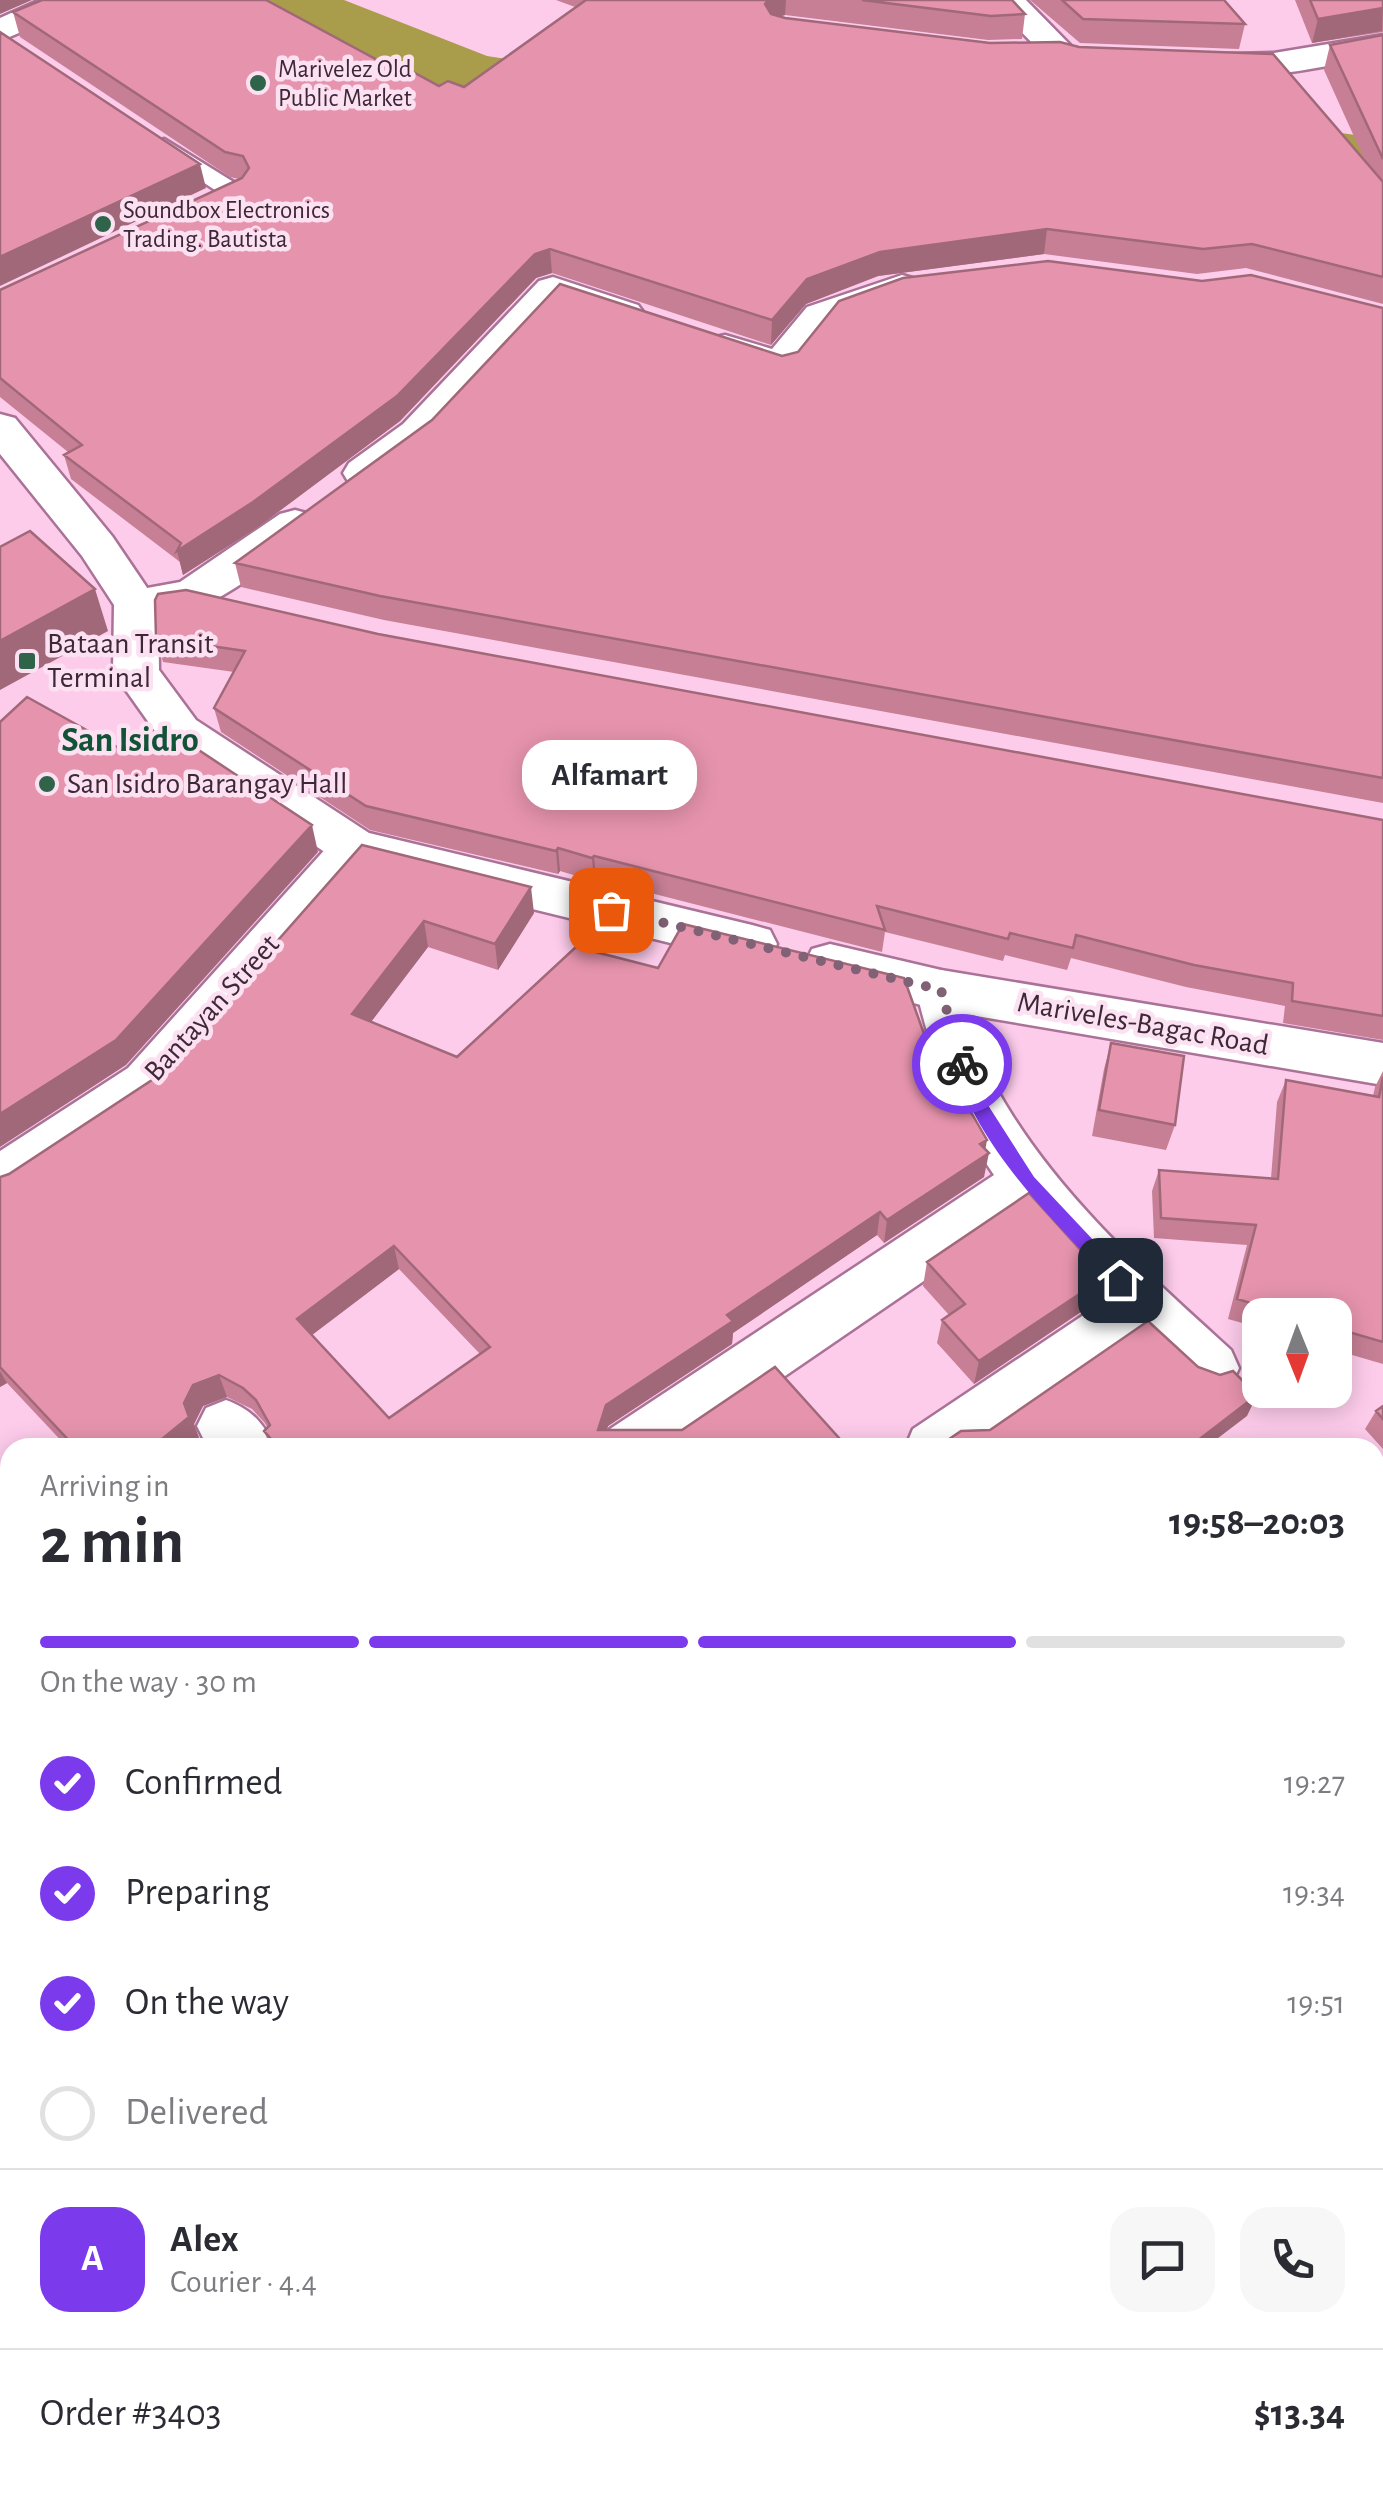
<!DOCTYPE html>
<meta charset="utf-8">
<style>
body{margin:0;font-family:"Alegreya Sans",sans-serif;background:#f7f7f7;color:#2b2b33;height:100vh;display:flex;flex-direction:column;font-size:38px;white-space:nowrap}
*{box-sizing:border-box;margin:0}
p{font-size:32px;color:#7c7c81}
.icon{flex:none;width:55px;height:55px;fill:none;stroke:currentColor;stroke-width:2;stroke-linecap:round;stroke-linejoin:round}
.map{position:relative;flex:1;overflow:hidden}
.drawer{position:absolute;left:0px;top:1438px;width:1385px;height:1062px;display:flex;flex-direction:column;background:#fff;border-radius:30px 30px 0 0;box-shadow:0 5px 25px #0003}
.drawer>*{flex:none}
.needle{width:65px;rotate:179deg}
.tools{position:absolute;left:1242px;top:1298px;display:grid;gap:20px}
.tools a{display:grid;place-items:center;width:110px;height:110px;border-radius:20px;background:#fff;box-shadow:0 5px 25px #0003;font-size:50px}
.pin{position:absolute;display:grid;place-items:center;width:85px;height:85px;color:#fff;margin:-42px;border-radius:20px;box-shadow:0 5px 15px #0006}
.courier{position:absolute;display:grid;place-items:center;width:100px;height:100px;margin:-50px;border:8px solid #7c3aed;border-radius:50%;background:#fff;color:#222;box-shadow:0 2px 12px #0007}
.bubble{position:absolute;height:70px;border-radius:30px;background:#fff;box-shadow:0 5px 25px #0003;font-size:32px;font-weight:600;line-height:70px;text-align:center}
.headline em{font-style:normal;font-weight:600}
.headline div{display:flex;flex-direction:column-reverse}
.headline{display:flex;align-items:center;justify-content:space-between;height:170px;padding:0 40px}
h1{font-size:65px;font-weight:600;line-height:75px}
.bar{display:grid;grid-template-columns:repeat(4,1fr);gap:15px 10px;align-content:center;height:120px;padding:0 40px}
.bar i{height:12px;border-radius:8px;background:#e1e1e2}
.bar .selected{background:#7c3aed}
.bar p{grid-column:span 4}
.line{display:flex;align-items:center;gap:25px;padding:0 40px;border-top:2px solid #e1e1e2}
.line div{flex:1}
.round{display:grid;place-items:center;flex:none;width:105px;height:105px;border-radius:30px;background:#f7f7f7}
ol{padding:0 40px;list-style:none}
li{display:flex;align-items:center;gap:30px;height:110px}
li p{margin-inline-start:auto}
li .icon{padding:10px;border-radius:50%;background:#7c3aed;color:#fff;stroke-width:4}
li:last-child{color:#7c7c81}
li i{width:55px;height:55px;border:5px solid #e1e1e2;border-radius:50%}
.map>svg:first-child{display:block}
</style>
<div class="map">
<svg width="1383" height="2498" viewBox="0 0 1383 2498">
<rect width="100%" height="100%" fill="#fdcceb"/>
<path fill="#a99c4a" d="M 243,0 L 344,0 L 487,56 L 633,78 L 1236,118 L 1376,138 L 1383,185 L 526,106 L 399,76 Z"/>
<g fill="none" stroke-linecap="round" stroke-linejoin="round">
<defs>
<path id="lane" d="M 164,139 L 240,186 L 244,191 L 240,196 L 224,196 L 156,151 L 152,146 Z
M 10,2131 L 10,2179 L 0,2183 L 0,2135 Z
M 205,2490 L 254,2490 L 257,2498 L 208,2498 Z"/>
<path id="street" d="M 990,0 L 1026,0 L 1077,52 L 1072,59 L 1060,62 L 1048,59 Z
M 1383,35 L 1383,55 C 1323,66 1257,85 1196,69 L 1190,62 L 1196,55 L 1274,53 Z
M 902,275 L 916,279 L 921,287 L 916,295 L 835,323 L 794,374 L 780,377 L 711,356 L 705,347 L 711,338 L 725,335 L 772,349 L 807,307 Z
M 553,277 L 638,305 L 644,313 L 638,321 L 624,325 L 560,304 C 515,353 436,455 379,483 C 368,488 360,486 349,483 L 343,473 L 349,463 L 403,424 L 539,281 Z
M 295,510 L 310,514 L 316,524 L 310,534 C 257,571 191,635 120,615 L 114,604 L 120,593 L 180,582 L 280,514 Z
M 941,970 L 959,976 C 977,1010 976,1052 995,1086 C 1052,1190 1144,1271 1231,1350 L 1239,1368 L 1231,1386 L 1211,1393 L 1191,1386 L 1140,1338 L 982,1448 L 905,1448 L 913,1429 L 1103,1302 L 1023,1213 L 680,1448 L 602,1448 L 610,1429 L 994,1175 C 948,1107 936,1068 916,990 L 923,976 Z
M 226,1400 C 251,1409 264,1423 275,1448 L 208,1448 L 197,1426 L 206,1408 Z"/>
<path id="secondary" d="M 40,0 L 85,0 L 80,7 L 0,41 L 0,18 Z
M 355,830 L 372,835 L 379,848 L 372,861 L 164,1098 L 19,1195 L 0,1201 L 0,1151 L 128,1068 L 338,835 Z"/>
<path id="primary" d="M 0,414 L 15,418 L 112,536 L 158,604 L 159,670 L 196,720 L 369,833 L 752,925 L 770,930 L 777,944 L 770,958 L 752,963 L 338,861 L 164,744 L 113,672 L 114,605 L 82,556 L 0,454 Z
M 830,944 L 941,970 L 1383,1043 L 1383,1085 L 941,1010 L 830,982 L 812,977 L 805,963 L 812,949 Z"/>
</defs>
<use href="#lane" stroke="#aa7297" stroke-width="5"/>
<use href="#street" stroke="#aa7297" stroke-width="5"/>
<use href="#secondary" stroke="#aa7297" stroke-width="5"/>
<use href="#primary" stroke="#aa7297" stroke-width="5"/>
<use href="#lane" fill="#fff" fill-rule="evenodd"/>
<use href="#street" fill="#fff" fill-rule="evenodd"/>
<use href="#secondary" fill="#fff" fill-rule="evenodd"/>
<use href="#primary" fill="#fff" fill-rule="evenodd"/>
</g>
<path fill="#c67f95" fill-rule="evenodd" d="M 556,0 L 1012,0 L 1025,14 L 1022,39 L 988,40 L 785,15 L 780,17 L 1366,163 L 1324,70 L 1330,45 L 1383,35 L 1383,304 L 1246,268 L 1197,274 L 1044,254 L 878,276 L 806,304 L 771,345 L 552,273 L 536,278 L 400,421 L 258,527 L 183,575 L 180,562 L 71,479 L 64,455 L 68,452 L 0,397 L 0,290 L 239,179 L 230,177 L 20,37 L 13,12 L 396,70 L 439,86 L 464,87 L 575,7 Z
M 1030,0 L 1224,0 L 1245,24 L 1239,49 L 1080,43 Z
M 1295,0 L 1383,0 L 1383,32 L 1312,43 Z
M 1383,308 L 1383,803 L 384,620 L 241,587 L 235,563 L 782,356 Z
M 378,634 L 1383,820 L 1383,1040 L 1283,1023 L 1285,1006 L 1186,987 L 1071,958 L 1067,970 L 1005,955 L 1003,961 L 885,932 L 882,952 L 596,879 L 594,881 L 560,871 L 558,874 L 370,830 L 221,732 L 214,708 L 234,672 L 163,662 L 156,638 Z
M 362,845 L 534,913 L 498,970 L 428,947 L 371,1022 L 457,1057 L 942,1084 L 985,1149 L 984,1177 L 884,1243 L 877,1235 L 733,1333 L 732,1344 L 608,1426 L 607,1430 L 848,1448 L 271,1448 L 264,1431 L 268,1428 L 264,1422 L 252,1409 L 227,1397 L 203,1406 L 194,1424 L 199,1438 L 187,1448 L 68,1448 L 7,1383 L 0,1387 L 0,1177 L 9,1174 L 158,1076 ZM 399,1269 L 480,1354 L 389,1418 L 312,1335 Z
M 1111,1043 L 1175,1125 L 1166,1150 L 1092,1136 L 1104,1069 Z
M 1383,1071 L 1383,1364 L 1335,1350 L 1335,1315 L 1260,1315 L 1260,1328 L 1228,1319 L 1247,1245 L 1154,1238 L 1152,1191 L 1159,1170 L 1271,1178 L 1277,1102 L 1286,1080 L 1373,1096 L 1375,1087 Z
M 927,1262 L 1105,1277 L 1097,1301 L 974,1384 L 937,1343 L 942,1320 L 949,1315 L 923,1286 Z
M 1383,1406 L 1383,1449 L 1365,1429 L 1376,1411 Z"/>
<path fill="#a16879" d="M 0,0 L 32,0 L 0,14 Z
M 768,0 L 786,0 L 785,15 L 772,18 L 765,4 Z
M 1383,8 L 1382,31 L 1312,43 L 1318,19 Z
M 200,164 L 206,188 L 0,286 L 0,257 Z
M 1047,229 L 1044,254 L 878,276 L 806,304 L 771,345 L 772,320 L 807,279 L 880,252 Z
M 550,249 L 552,273 L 536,278 L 400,421 L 258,527 L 183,575 L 177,551 L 535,254 Z
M 95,589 L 108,631 L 0,690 L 0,641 Z
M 312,825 L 318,852 L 126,1065 L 0,1147 L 0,1114 Z
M 558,848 L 560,871 L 558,874 L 556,851 Z
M 594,856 L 596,879 L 594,881 L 592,858 Z
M 531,887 L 534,913 L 498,970 L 495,944 Z
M 424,921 L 428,947 L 358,1039 L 352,1014 Z
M 987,1140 L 984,1157 L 989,1153 L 984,1177 L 884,1243 L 887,1220 Z
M 880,1212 L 877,1235 L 733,1333 L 732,1344 L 608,1426 L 601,1448 L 598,1430 L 606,1405 L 727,1315 Z
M 394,1246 L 399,1269 L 304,1341 L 297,1319 Z
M 1105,1277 L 1097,1301 L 974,1384 L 979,1361 Z
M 0,1371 L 7,1383 L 0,1387 Z
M 219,1375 L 227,1397 L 203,1406 L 194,1424 L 199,1438 L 187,1448 L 151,1448 L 184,1403 L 193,1385 Z
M 1257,1395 L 1247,1416 L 1205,1448 L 1188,1448 Z
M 0,1662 L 10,1675 L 10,1686 L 0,1666 Z
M 10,2039 L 10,2064 L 0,2071 L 0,2046 Z
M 188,2490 L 202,2490 L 204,2498 L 191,2498 Z
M 442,2490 L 448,2490 L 453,2498 L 446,2498 Z"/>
<path fill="#e694ad" stroke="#a16879" stroke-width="2.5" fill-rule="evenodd" d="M 42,0 L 266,0 L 396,70 L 402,66 L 439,86 L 448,81 L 464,87 L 586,0 L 768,0 L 765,4 L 771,14 L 785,18 L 990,43 L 1060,42 L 1079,47 L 1273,54 L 1383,182 L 1383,277 L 1252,244 L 1203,249 L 1047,229 L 880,252 L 807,279 L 772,320 L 550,249 L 535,254 L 397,396 L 253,502 L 177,551 L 181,543 L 64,455 L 82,445 L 0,378 L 0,290 L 242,178 L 249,168 L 243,156 L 225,152 L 13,12 Z
M 862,0 L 1012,0 L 1025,14 L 991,16 Z
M 1062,0 L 1224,0 L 1245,24 L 1083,19 Z
M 1310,0 L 1383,0 L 1383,8 L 1318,19 Z
M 0,32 L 200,164 L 0,257 Z
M 1383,35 L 1383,159 L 1330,45 Z
M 1048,261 L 1202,281 L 1251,275 L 1383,308 L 1383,778 L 380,596 L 235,563 L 432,420 L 560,284 L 782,356 L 798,352 L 839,301 L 903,278 Z
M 30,531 L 95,589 L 0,641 L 0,547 Z
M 186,590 L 378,634 L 1383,820 L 1383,1016 L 1292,1001 L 1293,983 L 1194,965 L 1076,935 L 1073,948 L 1010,933 L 1008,939 L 877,906 L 885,930 L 594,856 L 592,858 L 558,848 L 556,851 L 366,806 L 214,708 L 245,651 L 156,638 L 155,600 L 158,594 Z
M 27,697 L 128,753 L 142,739 L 175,754 L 185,741 L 312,825 L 116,1040 L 0,1114 L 0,722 Z
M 362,845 L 531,887 L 495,944 L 424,921 L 352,1014 L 457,1057 L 576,947 L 658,968 L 683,924 L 904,978 L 942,1084 L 972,1114 L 987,1140 L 980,1144 L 989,1153 L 887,1220 L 880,1212 L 727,1315 L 733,1321 L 606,1405 L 598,1430 L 682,1430 L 775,1367 L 848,1448 L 279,1448 L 264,1431 L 270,1425 L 256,1400 L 243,1388 L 219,1375 L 193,1385 L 184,1403 L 189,1417 L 151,1448 L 76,1448 L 0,1367 L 0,1177 L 9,1174 L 158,1076 ZM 394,1246 L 490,1347 L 389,1418 L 297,1319 Z
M 1111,1043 L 1184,1056 L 1175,1125 L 1099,1110 Z
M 1383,1077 L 1383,1342 L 1335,1328 L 1335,1315 L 1291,1315 L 1237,1299 L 1256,1225 L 1161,1218 L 1159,1170 L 1278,1179 L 1286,1080 L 1379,1097 Z
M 1029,1193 L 1105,1277 L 979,1361 L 942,1320 L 965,1304 L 927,1262 Z
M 1148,1321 L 1198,1367 L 1220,1375 L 1233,1371 L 1257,1395 L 1188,1448 L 936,1448 L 961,1431 L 990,1430 Z
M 1383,1406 L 1383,1419 L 1376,1411 Z
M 0,1666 L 10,1686 L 10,2039 L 0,2046 Z
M 10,2349 L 10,2490 L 188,2490 L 191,2498 L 0,2498 L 0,2357 Z
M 245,2490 L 442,2490 L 446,2498 L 246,2498 L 248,2496 Z"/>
<path fill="#7c3aed" d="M 962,1058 L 968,1060 L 977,1088 L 1034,1177 L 1126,1275 L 1126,1285 L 1114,1285 C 1054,1220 979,1151 954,1064 Z"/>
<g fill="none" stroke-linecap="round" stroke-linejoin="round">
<path stroke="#816175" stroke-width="10" stroke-dasharray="0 18" d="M 611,910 L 941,990 L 962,1064"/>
</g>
<g fill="#2f644a" stroke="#fbe1f1" stroke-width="4">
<circle cx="258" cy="83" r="10"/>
<circle cx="103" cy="224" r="10"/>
<rect x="17" y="651" width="20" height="20" rx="5"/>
<circle cx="47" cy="784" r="10"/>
</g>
<g text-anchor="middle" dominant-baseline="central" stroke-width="9" stroke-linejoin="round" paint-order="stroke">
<g font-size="25" fill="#3e2736" stroke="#fbe1f1" text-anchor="start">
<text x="278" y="69">Marivelez Old<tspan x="278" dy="29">Public Market</tspan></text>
<text x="123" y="210">Soundbox Electronics<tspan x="123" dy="29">Trading. Bautista</tspan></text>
</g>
<g font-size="30" fill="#3e2736" stroke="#fbe1f1" text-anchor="start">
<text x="47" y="644">Bataan Transit<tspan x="47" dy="34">Terminal</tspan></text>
<text x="67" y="784">San Isidro Barangay Hall</text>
</g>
<g font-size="30" fill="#3e2736" stroke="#fbe1f1">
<text transform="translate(212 1008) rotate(-48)">Bantayan Street</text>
<text transform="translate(1143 1024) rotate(10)">Mariveles-Bagac Road</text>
</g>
<g font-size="35" font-weight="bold" fill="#125337" stroke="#fbe1f1">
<text x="130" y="740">San Isidro</text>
</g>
</g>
</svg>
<div class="tools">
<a><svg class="needle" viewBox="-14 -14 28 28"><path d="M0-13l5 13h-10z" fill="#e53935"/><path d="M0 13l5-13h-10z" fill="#7c7c81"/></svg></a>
</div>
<div class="pin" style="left:611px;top:910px;background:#ea580c"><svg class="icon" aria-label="bag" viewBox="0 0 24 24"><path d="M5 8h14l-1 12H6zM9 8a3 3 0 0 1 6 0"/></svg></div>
<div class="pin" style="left:1120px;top:1280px;background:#1f2937"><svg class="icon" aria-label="home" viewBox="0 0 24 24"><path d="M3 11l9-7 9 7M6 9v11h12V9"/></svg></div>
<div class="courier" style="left:962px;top:1064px"><svg class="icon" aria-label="bike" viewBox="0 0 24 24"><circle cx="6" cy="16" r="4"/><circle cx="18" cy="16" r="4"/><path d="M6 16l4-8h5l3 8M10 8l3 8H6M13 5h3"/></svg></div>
<div class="bubble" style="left:522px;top:740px;width:175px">Alfamart</div>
<section class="drawer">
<div class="headline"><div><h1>2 min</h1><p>Arriving in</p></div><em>19:58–20:03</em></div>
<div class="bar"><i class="selected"></i><i class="selected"></i><i class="selected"></i><i></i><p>On the way · 30 m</p></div>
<ol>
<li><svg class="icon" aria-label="check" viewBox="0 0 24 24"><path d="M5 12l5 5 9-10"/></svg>Confirmed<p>19:27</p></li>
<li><svg class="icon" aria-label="check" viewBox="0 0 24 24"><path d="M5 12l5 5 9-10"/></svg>Preparing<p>19:34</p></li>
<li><svg class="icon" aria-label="check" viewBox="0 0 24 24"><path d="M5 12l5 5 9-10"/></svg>On the way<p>19:51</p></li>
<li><i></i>Delivered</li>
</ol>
<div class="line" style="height:180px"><b class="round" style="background:#7c3aed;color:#fff">A</b><div><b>Alex</b><p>Courier · 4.4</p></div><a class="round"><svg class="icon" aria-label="chat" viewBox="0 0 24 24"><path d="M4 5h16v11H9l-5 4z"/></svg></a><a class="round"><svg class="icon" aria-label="phone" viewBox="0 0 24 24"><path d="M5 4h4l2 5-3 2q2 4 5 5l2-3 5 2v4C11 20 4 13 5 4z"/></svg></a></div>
<div class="line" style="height:130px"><div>Order #3403</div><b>$13.34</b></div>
</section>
</div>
